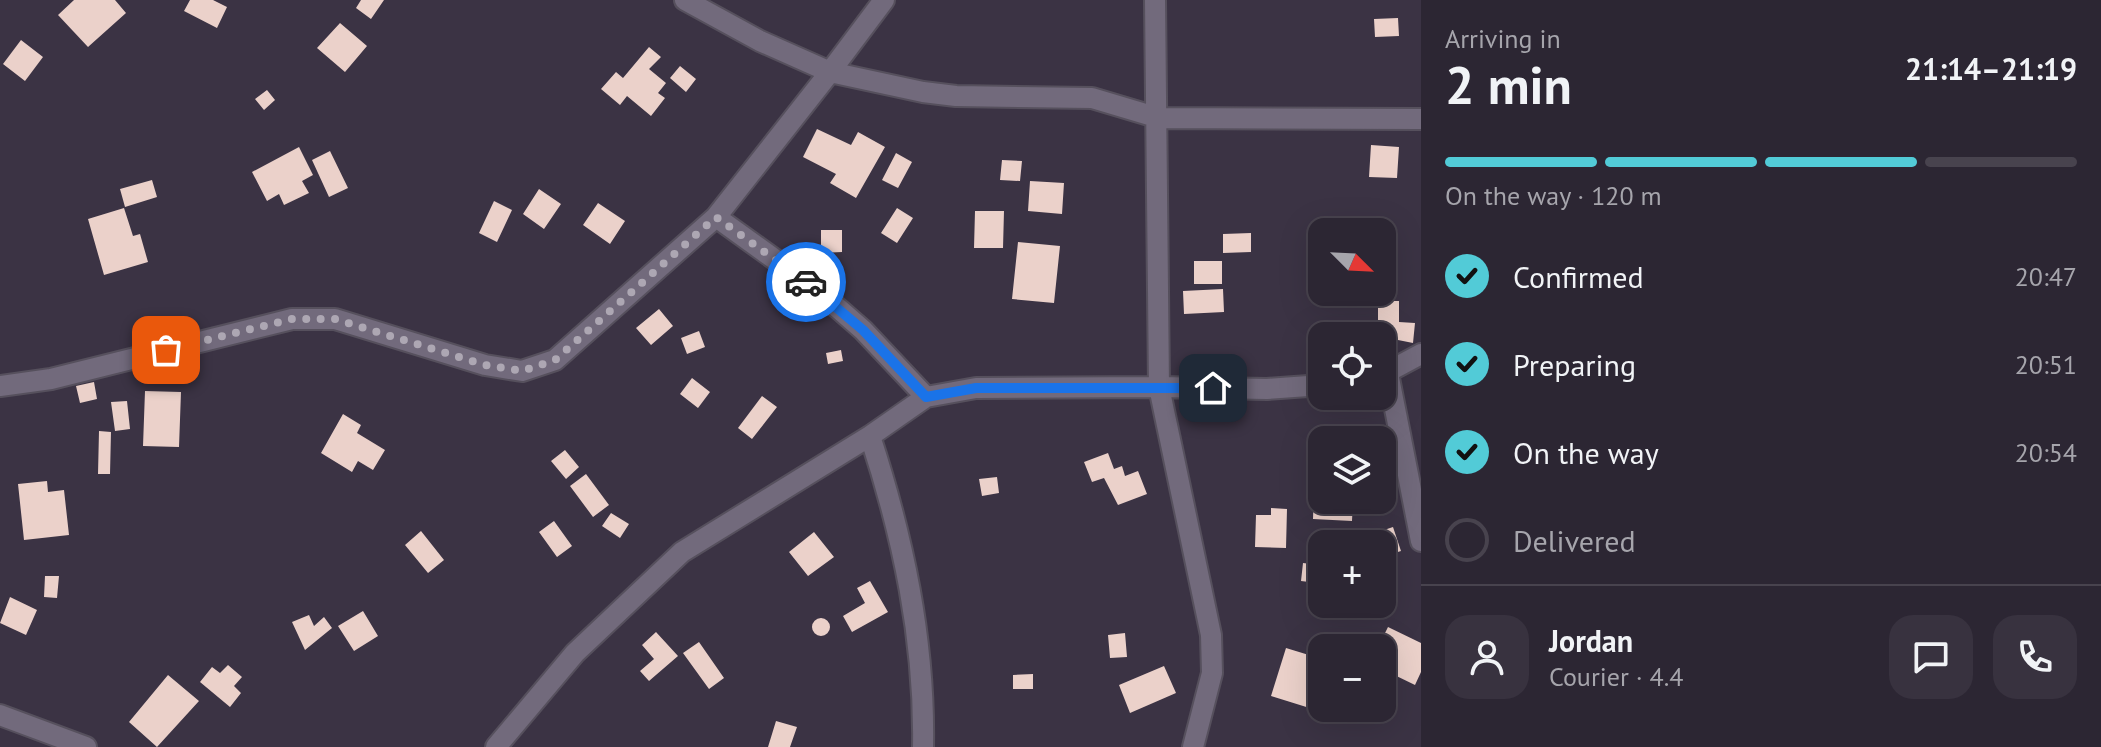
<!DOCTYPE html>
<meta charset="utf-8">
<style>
body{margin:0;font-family:"PT Sans",sans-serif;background:#38323f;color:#f1f3f6;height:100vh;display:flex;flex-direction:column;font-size:30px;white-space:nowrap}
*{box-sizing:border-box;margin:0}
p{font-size:26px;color:#a6a5ac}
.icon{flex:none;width:44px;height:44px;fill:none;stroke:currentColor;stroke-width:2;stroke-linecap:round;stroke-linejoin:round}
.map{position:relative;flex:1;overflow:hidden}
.details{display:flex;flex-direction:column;background:#2c2633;width:680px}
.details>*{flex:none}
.needle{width:52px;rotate:114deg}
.controls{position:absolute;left:1308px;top:218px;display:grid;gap:16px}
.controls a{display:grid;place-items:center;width:88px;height:88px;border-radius:16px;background:#2c2633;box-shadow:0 8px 32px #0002,0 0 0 2px #48434e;font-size:40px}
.pin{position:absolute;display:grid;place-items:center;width:68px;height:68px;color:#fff;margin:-34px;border-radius:16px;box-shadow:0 4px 12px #0006}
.courier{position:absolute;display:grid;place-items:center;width:80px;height:80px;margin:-40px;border:6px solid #1a73e8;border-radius:50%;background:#fff;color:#222;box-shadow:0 2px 10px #0007}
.headline em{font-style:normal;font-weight:700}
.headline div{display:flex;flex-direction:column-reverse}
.headline{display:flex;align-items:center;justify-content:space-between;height:136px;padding:0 24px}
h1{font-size:52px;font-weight:700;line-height:60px}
.bar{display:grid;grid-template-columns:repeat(4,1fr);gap:12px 8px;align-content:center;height:96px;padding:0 24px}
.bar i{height:10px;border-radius:6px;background:#48434e}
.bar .on{background:#52cbd7}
.bar p{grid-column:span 4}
.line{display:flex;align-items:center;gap:20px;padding:0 24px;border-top:2px solid #48434e}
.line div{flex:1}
.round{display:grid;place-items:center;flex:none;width:84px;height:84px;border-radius:24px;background:#38323f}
ol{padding:0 24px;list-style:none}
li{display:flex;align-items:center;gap:24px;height:88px}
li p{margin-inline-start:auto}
li .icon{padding:8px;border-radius:50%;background:#52cbd7;color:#111;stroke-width:4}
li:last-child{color:#a6a5ac}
li i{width:44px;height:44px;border:4px solid #48434e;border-radius:50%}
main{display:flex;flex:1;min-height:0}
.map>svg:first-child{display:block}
</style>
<main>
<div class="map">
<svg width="1421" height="747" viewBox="0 0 1421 747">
<rect width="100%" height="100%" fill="#3b3344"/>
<path fill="#ebd1ca" d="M 74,0 L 115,0 L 126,13 L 88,47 L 58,15 Z
M 190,0 L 213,0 L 227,7 L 217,28 L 184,11 Z
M 361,0 L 384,0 L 371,19 L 356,8 Z
M 1398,18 L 1399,36 L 1375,37 L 1374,19 Z
M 340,23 L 367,46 L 345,72 L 317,48 Z
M 21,40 L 43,57 L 25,81 L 3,64 Z
M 649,47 L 661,57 L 649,69 L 666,83 L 658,93 L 665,98 L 651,116 L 627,96 L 620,105 L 601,89 L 616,72 L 623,78 Z
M 680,66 L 696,79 L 686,92 L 670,78 Z
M 267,90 L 275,100 L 264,110 L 255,99 Z
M 817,129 L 851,145 L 858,132 L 885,147 L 856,198 L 830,183 L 836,174 L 803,157 Z
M 1371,145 L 1399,147 L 1397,178 L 1369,177 Z
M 299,147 L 313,175 L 302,181 L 309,193 L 284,205 L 279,194 L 267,201 L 252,172 Z
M 330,151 L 348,188 L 329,197 L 312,160 Z
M 896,153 L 912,162 L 898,188 L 882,180 Z
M 1002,160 L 1022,161 L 1020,181 L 1000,180 Z
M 152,180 L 157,197 L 125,207 L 120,189 Z
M 1030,181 L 1064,183 L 1062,214 L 1028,211 Z
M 539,189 L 561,204 L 544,229 L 523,214 Z
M 494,201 L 512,210 L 497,242 L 479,233 Z
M 598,203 L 625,221 L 610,244 L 583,225 Z
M 124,208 L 133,236 L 140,234 L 148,262 L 104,275 L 88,219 Z
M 897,208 L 913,218 L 897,243 L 881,233 Z
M 975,211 L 1004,211 L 1003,248 L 974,248 Z
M 821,230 L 842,230 L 842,252 L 821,253 Z
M 1251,233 L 1251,252 L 1223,253 L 1223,234 Z
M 1018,242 L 1060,246 L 1054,303 L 1012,299 Z
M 1194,261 L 1222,261 L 1222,284 L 1194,284 Z
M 1223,289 L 1224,312 L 1184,314 L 1183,291 Z
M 1378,301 L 1399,301 L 1399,322 L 1415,323 L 1413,343 L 1378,336 Z
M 659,309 L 673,326 L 651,345 L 636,328 Z
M 699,331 L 705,347 L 687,354 L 681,338 Z
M 841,350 L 843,361 L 828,364 L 826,353 Z
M 692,378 L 710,392 L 698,408 L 680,394 Z
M 94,382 L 97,399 L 80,403 L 76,386 Z
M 145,391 L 181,392 L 179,447 L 143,446 Z
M 762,396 L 777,407 L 752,439 L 738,428 Z
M 127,401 L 130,429 L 115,431 L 111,402 Z
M 343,414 L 361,425 L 357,433 L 385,450 L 373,470 L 358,461 L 352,472 L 321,453 Z
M 99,431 L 111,432 L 110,474 L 98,474 Z
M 565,450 L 579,467 L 566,479 L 551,461 Z
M 1315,452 L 1322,452 L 1322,500 L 1353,500 L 1352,521 L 1313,519 Z
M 1108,453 L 1114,469 L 1122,466 L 1125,476 L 1138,471 L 1147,494 L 1118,505 L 1104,478 L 1092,482 L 1084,462 Z
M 586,474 L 609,505 L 593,517 L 570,486 Z
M 997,477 L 999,493 L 982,496 L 979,479 Z
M 47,481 L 48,492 L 64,490 L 69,535 L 24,540 L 18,484 Z
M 1271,508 L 1287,509 L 1286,548 L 1255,547 L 1256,515 L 1271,515 Z
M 611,513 L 629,524 L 620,538 L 602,526 Z
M 554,521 L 572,546 L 557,557 L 539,532 Z
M 1393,527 L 1401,551 L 1382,557 L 1382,544 L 1375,544 L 1372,534 Z
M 421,531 L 444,560 L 428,573 L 405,545 Z
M 814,532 L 834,557 L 808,576 L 789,552 Z
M 1303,563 L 1320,565 L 1317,583 L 1301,581 Z
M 45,576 L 59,576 L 57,598 L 44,597 Z
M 870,581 L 888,612 L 852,632 L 843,616 L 865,603 L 857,588 Z
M 10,597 L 37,610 L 26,635 L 0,623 Z
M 363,611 L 378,636 L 354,651 L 338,626 Z
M 309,615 L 314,626 L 324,617 L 332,628 L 305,650 L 292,622 Z
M812 627a9 9 0 1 1 18 0a9 9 0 1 1-18 0Z
M 1388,627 L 1421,643 L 1421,672 L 1415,685 L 1382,669 L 1382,648 L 1369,648 L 1375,633 L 1383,637 Z
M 656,632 L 678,656 L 649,681 L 640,671 L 654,659 L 642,645 Z
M 1125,633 L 1127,657 L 1110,658 L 1108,635 Z
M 699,642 L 724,678 L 709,689 L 683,653 Z
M 1286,648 L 1322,659 L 1322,708 L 1334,708 L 1332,715 L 1271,696 Z
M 228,665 L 242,677 L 234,686 L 241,693 L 230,707 L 200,682 L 212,667 L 220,673 Z
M 1164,666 L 1176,693 L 1130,713 L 1119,685 Z
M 1033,674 L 1033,689 L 1013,689 L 1013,675 Z
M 168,675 L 199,701 L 157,747 L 129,722 Z
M 776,721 L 797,727 L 790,747 L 768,747 Z"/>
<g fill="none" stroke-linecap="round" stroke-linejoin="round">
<defs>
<path id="street" d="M 685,0 L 760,41 L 830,72 L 884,0
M 716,217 L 816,289 L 863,330 L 926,397
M 1388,373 L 1421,541
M 1382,375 L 1421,354
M 0,386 L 51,379 L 292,319 L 335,319 L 485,365 L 522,371 L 555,360 L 716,217 L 830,72 L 923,92 L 956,96 L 1092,98 L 1159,118 L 1421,119
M 870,436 C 903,537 925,640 923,747
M 496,747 L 575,653 L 682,552 L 870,436 L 926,397 L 976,388 L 1159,387 L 1155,0
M 1193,747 L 1212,673 L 1211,635 L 1159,387 L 1267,389 L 1322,385"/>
<path id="secondary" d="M 0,715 L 86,747"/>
</defs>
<use href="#street" stroke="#56505d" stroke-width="24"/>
<use href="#secondary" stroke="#56505d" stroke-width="24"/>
<use href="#street" stroke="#726a7c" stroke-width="20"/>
<use href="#secondary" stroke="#726a7c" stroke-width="20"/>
</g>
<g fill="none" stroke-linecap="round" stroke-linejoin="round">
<path stroke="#ada7b3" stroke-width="8" stroke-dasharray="0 14.4" d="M 166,350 L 292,319 L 335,319 L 485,365 L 522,371 L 555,360 L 716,217 L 806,282"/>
<path stroke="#1a73e8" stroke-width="10" d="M 806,282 L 863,330 L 926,397 L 976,388 L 1213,388"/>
</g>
</svg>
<div class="controls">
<a><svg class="needle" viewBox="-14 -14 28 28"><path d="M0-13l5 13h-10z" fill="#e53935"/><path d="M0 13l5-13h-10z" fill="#a6a5ac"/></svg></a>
<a><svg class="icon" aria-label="locate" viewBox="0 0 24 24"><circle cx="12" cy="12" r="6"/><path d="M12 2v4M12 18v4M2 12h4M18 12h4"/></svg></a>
<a><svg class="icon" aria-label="layers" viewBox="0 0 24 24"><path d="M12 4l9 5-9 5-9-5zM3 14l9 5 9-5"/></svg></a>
<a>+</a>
<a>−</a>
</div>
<div class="pin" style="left:166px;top:350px;background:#ea580c"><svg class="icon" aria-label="bag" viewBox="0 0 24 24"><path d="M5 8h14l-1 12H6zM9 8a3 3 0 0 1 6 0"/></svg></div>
<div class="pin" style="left:1213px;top:388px;background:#1f2937"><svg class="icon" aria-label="home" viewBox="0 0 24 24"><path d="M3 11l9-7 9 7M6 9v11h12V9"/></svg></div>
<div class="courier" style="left:806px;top:282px"><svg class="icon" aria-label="car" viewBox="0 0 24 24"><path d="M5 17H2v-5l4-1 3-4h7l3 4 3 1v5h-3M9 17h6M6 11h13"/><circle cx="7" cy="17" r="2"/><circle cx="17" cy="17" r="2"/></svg></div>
</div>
<section class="details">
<div class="headline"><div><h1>2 min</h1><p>Arriving in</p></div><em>21:14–21:19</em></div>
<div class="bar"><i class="on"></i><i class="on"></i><i class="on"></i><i></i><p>On the way · 120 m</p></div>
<ol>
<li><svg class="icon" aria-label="check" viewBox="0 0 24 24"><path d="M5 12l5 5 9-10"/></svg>Confirmed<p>20:47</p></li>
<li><svg class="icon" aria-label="check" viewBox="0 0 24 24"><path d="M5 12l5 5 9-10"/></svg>Preparing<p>20:51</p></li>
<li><svg class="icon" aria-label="check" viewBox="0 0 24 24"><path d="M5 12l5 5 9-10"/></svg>On the way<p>20:54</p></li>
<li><i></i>Delivered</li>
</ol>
<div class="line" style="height:144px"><a class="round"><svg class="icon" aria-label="person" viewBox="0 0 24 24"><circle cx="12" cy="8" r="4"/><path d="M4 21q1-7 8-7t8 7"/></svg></a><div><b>Jordan</b><p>Courier · 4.4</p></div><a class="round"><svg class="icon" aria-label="chat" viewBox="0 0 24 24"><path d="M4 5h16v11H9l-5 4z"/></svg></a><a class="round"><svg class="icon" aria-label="phone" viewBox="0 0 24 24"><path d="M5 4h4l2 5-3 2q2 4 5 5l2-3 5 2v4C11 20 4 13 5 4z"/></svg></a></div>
</section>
</main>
